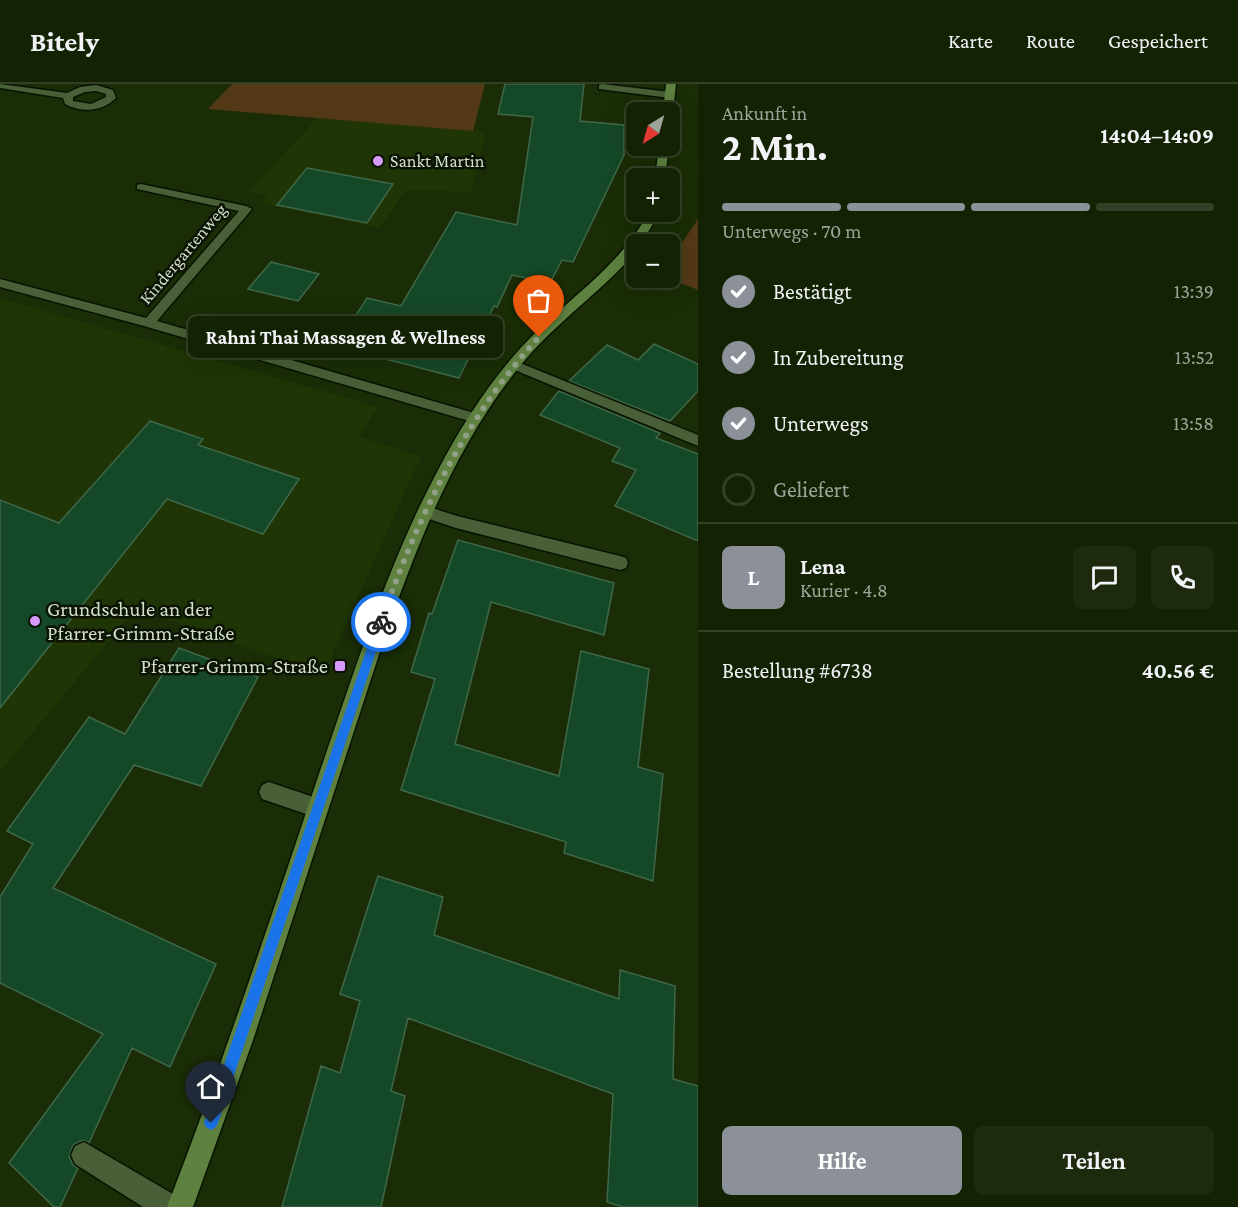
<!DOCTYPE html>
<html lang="de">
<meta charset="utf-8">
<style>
body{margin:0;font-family:"Crimson Pro",serif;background:#1d2a0e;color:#f1f3f6;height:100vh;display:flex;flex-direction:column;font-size:22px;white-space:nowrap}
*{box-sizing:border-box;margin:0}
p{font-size:20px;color:#9da49a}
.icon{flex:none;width:33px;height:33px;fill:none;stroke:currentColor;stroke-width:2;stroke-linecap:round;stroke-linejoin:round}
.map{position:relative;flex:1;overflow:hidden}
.drawer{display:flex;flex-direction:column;background:#142204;width:540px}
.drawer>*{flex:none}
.needle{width:39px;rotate:217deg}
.controls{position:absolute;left:626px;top:18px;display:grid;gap:12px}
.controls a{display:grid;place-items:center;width:54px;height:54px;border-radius:9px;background:#142204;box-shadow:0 6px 24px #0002,0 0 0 2px #333f26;font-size:30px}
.pin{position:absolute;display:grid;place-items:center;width:51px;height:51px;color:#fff;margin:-62px -26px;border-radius:50% 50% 50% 0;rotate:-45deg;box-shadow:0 0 6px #0007}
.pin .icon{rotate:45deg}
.courier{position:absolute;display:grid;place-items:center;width:60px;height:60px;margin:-30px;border:4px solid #1a73e8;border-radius:50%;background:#fff;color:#222;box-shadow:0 2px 8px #0007}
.bubble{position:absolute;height:42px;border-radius:9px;background:#142204;box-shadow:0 6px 24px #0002,0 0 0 2px #333f26;font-size:20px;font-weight:700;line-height:42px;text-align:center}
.head em{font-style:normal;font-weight:700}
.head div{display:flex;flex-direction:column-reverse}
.head{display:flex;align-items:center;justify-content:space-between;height:102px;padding:0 24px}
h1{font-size:39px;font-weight:700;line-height:45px}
.bar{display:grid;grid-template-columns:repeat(4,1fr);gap:9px 6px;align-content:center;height:72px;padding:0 24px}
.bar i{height:8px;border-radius:4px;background:#333f26}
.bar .active{background:#8c9099}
.bar p{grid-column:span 4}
.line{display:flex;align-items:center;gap:15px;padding:0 24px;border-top:2px solid #333f26}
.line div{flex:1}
.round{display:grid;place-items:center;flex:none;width:63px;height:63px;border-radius:9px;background:#1d2a0e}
ol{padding:0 24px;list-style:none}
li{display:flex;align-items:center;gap:18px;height:66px}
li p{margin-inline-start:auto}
li .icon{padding:6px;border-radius:50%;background:#8c9099;color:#fff;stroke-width:4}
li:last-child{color:#9da49a}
li i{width:33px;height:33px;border:3px solid #333f26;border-radius:50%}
.primary-button{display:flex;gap:12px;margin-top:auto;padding:12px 24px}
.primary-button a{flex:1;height:69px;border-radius:9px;background:#8c9099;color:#fff;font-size:24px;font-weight:700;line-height:69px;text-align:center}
.primary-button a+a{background:#1d2a0e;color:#f1f3f6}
header{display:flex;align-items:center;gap:36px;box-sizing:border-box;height:84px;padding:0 30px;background:#142204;border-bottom:2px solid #333f26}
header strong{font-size:28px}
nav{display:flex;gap:33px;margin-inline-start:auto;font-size:21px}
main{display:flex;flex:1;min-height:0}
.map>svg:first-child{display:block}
</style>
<header>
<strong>Bitely</strong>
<nav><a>Karte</a><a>Route</a><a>Gespeichert</a></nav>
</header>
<main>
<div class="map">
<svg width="698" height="1123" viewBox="0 0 698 1123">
<rect width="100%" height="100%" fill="#1a2d06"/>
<path fill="#1f3505" d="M 317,34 L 486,48 L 471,108 L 406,106 L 380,144 L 262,120 L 268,111 L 249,108 Z
M 0,214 L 378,323 L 360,353 L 421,372 L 323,591 L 136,524 L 0,688 Z"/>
<path fill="#533916" d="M 232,0 L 485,0 L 473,47 L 208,25 Z
M 698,135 L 698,206 L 668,194 L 669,178 Z"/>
<path fill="#154826" stroke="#3f6749" stroke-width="1.5" d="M 505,0 L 584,0 L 580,37 L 624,41 L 624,71 L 573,178 L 562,176 L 550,199 L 512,191 L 497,223 L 494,222 L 459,294 L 336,262 L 367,214 L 401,222 L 456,128 L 517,141 L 533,33 L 498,30 Z
M 307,84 L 393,100 L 367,139 L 277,121 Z
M 271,178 L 319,190 L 298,217 L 248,205 Z
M 654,260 L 698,280 L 698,307 L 670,337 L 569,297 L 607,261 L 638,276 Z
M 559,307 L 660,349 L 656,354 L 698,370 L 698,457 L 615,422 L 636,386 L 612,377 L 620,364 L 540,331 Z
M 150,337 L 203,355 L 198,361 L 299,395 L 263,450 L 167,415 L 0,624 L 0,416 L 59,439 Z
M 458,456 L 614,499 L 604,551 L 491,518 L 455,660 L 559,692 L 581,567 L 649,585 L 638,683 L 663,690 L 653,797 L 564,769 L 566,758 L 401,706 L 435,595 L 411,588 L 429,529 L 432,530 Z
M 179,564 L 258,593 L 201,702 L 134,681 L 53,804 L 216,880 L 170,983 L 132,964 L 89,1059 L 83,1056 L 73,1061 L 69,1072 L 73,1081 L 78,1084 L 60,1123 L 54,1123 L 9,1079 L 103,950 L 0,899 L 0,813 L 33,760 L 7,747 L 89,633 L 125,650 Z
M 378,792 L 443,813 L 434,851 L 619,915 L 620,886 L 675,902 L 673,995 L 698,1002 L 698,1123 L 623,1123 L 607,1118 L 613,1010 L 408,934 L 391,1007 L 405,1012 L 381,1123 L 282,1123 L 321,982 L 340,989 L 360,917 L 340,910 Z"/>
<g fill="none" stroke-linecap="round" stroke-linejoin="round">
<defs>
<path id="minor" d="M 0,0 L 67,9 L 80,3 L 96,1 L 113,6 L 116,14 C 102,28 81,29 65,20 L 63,14 L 0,4 ZM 96,7 L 106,10 L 106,13 L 91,20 L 73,17 L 73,13 L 85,8 Z
M 602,0 L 670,8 L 675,11 L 670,14 L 599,5 L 599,1 Z
M 141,100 L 246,122 L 252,125 L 157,237 L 481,331 L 483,334 L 481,337 L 476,339 L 144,242 L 0,203 L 0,195 L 146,234 L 239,127 L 137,105 L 137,101 Z
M 515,277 L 698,351 L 698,362 L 510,284 L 508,281 L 510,278 Z
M 426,422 L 457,432 L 620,472 L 626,474 L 628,479 L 626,484 L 620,486 L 456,444 L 420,432 L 418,428 L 420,424 Z
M 269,698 L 325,717 L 328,724 L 325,731 L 318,734 L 262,715 L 259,708 L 262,701 Z
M 84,1058 L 178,1113 L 181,1123 L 143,1123 L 75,1080 L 71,1071 L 75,1062 Z"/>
<path id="major" d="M 666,0 L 676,0 L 673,28 L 669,31 L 669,28 L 663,28 Z
M 659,62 L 669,62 L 665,94 L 655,94 Z
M 649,128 L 660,128 L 641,160 L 636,160 L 636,168 C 602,207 559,236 525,276 C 459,354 421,451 387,546 L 252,959 L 193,1123 L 167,1123 C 223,979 271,833 320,687 C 355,586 387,482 437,388 C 463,338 494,290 534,250 C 576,209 620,181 649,128 Z"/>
</defs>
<use href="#minor" stroke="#071400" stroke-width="3"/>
<use href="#major" stroke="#071400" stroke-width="3"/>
<use href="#minor" fill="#495f37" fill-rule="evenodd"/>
<use href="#major" fill="#5e813f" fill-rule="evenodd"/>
</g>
<path fill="#1a73e8" d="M 381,534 L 386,538 L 218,1039 L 216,1043 L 211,1046 L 206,1043 L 204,1039 L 376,538 Z"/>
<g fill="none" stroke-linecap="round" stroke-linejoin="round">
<path stroke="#92a185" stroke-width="6" stroke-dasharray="0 10.8" d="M 381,538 C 417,435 465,334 539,253"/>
</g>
<g fill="#d69bfa" stroke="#0a1304" stroke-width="2">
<circle cx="378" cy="77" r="6"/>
<circle cx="35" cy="537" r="6"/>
<rect x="334" y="576" width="12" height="12" rx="3"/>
</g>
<g text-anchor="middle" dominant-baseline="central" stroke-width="5" stroke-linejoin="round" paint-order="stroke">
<g font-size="18" fill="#d3dfc9" stroke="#0a1304" text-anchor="start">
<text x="390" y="77">Sankt Martin</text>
</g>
<g font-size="18" fill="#d3dfc9" stroke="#0a1304">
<text transform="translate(183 170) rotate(-50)">Kindergartenweg</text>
</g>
<g font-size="21" fill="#d3dfc9" stroke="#0a1304" text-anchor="start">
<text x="47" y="525">Grundschule an der<tspan x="47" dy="24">Pfarrer-Grimm-Straße</tspan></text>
<text x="328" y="582" text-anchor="end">Pfarrer-Grimm-Straße</text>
</g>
</g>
</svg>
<div class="controls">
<a><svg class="needle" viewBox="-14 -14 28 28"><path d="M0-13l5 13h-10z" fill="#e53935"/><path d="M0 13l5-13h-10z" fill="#9da49a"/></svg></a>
<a>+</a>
<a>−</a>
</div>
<div class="pin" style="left:539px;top:253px;background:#ea580c"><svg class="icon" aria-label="bag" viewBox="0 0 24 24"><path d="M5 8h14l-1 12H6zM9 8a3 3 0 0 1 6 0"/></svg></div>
<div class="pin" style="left:211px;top:1039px;background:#1f2937"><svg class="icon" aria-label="home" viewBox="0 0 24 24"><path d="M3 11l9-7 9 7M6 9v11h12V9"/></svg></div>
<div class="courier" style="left:381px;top:538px"><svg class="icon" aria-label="bike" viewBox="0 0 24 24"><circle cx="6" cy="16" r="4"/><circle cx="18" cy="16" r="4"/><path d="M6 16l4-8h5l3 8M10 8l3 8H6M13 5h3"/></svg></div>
<div class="bubble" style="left:188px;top:232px;width:315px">Rahni Thai Massagen &amp; Wellness</div>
</div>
<section class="drawer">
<div class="head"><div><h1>2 Min.</h1><p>Ankunft in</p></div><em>14:04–14:09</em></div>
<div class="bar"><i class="active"></i><i class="active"></i><i class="active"></i><i></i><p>Unterwegs · 70 m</p></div>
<ol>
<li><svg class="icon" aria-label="check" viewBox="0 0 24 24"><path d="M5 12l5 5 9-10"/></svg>Bestätigt<p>13:39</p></li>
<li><svg class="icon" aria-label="check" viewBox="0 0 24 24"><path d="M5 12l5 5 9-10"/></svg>In Zubereitung<p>13:52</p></li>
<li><svg class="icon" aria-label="check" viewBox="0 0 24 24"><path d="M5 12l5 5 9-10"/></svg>Unterwegs<p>13:58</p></li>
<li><i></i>Geliefert</li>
</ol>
<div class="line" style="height:108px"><b class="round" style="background:#8c9099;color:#fff">L</b><div><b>Lena</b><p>Kurier · 4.8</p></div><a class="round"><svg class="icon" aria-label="chat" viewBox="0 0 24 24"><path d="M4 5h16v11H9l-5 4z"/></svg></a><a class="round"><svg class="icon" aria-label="phone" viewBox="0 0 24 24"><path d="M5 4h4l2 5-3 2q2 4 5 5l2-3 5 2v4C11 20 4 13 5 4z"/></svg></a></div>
<div class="line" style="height:78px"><div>Bestellung #6738</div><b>40.56 €</b></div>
<div class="primary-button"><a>Hilfe</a><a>Teilen</a></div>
</section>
</main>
